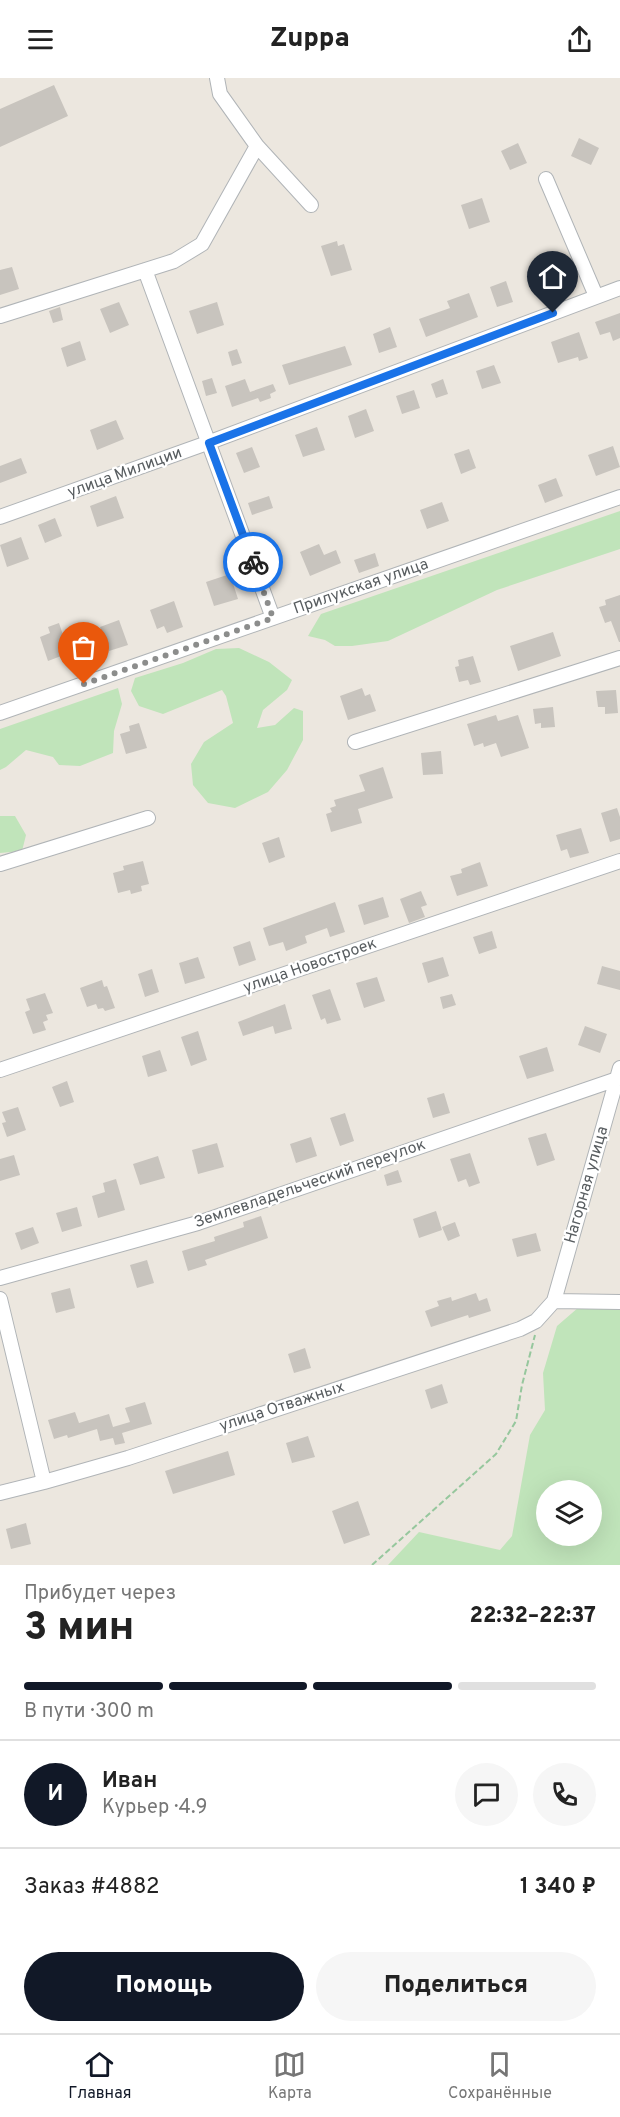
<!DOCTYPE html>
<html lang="ru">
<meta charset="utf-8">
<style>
body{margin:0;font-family:Overpass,sans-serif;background:#f6f6f6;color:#222;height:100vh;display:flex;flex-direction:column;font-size:22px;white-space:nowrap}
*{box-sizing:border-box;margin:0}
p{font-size:20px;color:#767676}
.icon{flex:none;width:33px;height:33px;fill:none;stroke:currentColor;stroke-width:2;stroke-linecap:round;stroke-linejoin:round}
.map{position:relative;height:1487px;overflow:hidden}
.drawer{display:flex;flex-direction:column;background:#fff;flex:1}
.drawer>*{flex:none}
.tools{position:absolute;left:536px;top:1402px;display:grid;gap:12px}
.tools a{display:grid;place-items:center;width:66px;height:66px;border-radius:50%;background:#fff;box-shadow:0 6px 24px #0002;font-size:30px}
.pin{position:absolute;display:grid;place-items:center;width:51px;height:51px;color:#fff;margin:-62px -26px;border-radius:50% 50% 50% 0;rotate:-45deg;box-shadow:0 0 6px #0007}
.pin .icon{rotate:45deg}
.courier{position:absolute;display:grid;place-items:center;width:60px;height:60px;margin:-30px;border:4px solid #1a73e8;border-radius:50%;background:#fff;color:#222;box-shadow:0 2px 8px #0007}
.headline em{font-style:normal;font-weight:800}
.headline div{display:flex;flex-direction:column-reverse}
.headline{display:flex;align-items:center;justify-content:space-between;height:102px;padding:0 24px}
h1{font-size:39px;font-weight:800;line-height:45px}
.bar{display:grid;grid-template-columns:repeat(4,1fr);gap:9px 6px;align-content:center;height:72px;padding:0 24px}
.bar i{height:8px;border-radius:4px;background:#e0e0e0}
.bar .active{background:#111827}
.bar p{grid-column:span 4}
.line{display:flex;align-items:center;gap:15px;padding:0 24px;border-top:2px solid #e0e0e0}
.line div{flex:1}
.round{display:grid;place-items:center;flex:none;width:63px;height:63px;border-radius:32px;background:#f6f6f6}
.action{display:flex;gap:12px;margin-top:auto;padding:12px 24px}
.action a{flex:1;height:69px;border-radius:36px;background:#111827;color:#fff;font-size:24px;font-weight:800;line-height:69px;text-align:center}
.action a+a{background:#f6f6f6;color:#222}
header{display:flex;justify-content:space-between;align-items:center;height:78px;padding:0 24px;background:#fff;font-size:27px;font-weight:800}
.menu{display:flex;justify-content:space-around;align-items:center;height:84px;border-top:2px solid #e0e0e0;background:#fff;font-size:16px;color:#767676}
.menu a{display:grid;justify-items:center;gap:3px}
.menu .active{color:#111827}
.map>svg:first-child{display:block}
</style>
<header><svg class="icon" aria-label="menu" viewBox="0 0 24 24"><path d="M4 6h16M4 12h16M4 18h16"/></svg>Zuppa<svg class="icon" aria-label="share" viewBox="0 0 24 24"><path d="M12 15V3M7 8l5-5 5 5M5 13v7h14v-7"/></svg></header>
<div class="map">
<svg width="620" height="1487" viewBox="0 0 620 1487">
<rect width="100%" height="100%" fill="#ece7df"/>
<path fill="#c0e4ba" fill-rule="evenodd" d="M 620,433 L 620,471 L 497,512 L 388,563 L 352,568 L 335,568 L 325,562 L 308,558 L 321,536 Z
M 239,570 L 269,584 L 292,602 L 287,612 L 263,632 L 257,650 L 275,647 L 294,630 L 303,633 L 303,662 L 287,692 L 268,714 L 235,730 L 208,725 L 193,707 L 191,686 L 204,664 L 233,645 L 226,618 L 222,612 L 163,636 L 139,628 L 131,613 L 135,600 L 183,585 L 216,571 Z
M 118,610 L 122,626 L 114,653 L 113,675 L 80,688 L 59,687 L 53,679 L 26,672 L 6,689 L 0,692 L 0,651 Z
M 0,738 L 15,738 L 26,757 L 22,773 L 0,775 Z
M 620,1228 L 620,1487 L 388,1487 L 419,1454 L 500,1472 L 512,1458 L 530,1357 L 545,1332 L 543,1295 L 557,1248 L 579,1229 ZM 546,1413 L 591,1413 L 591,1458 L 546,1458 Z"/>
<path fill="#c8c4be" d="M 54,7 L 68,38 L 0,69 L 0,31 Z
M 579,60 L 599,70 L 591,87 L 571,78 Z
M 518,65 L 527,85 L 510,92 L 501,73 Z
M 482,120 L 490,144 L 469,151 L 461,127 Z
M 337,163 L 338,168 L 344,166 L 352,192 L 331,198 L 321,168 Z
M 556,187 L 564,209 L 548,215 L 544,206 L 537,208 L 533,195 Z
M 12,189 L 19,211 L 0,217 L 0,192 Z
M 506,203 L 513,224 L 497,229 L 490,209 Z
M 469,215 L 478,239 L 426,259 L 419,241 L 450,230 L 447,223 Z
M 119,224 L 129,247 L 110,255 L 100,231 Z
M 217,224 L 224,247 L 197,256 L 189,233 Z
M 60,229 L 63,242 L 53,245 L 49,233 Z
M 620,235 L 620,260 L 613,263 L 610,254 L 600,257 L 595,244 Z
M 390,249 L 397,269 L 379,275 L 373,256 Z
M 579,254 L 588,280 L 579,283 L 578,279 L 558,285 L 551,264 Z
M 80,263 L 86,282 L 67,289 L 61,270 Z
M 345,268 L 352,287 L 289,307 L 282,287 Z
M 237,271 L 242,285 L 232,288 L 228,274 Z
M 494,287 L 501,305 L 482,311 L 476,293 Z
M 212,300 L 217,315 L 206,318 L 202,303 Z
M 245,301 L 250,314 L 273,306 L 276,313 L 270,316 L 271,320 L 260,324 L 258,320 L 232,329 L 225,308 Z
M 443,301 L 448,316 L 436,320 L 431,306 Z
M 414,312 L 420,330 L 402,336 L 396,318 Z
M 366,331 L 374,353 L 355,360 L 348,338 Z
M 116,342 L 124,361 L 97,372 L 90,352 Z
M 317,349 L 325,372 L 303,379 L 295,357 Z
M 613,368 L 620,389 L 596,398 L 588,377 Z
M 252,369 L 260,389 L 244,395 L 236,375 Z
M 469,371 L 476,390 L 461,396 L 454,376 Z
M 21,380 L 27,395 L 0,405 L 0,388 Z
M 556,400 L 563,418 L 545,425 L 538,407 Z
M 116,418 L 124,440 L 97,449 L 90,428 Z
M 269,418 L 273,430 L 252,437 L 248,425 Z
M 442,424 L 449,443 L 427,451 L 420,432 Z
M 55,440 L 62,458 L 45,465 L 38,447 Z
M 21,459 L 29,481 L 7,489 L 0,467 Z
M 319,466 L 324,477 L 336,472 L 341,485 L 310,498 L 300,474 Z
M 375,475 L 379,488 L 359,495 L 354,482 Z
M 230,496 L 238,521 L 214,528 L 206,504 Z
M 620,517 L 620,564 L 619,564 L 611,543 L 605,545 L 599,529 L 606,527 L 605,522 Z
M 174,523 L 183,549 L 167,555 L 164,548 L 157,551 L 150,532 Z
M 119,542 L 128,567 L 109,573 L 100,549 Z
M 59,545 L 69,575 L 48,583 L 40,559 L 50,555 L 48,549 Z
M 553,554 L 561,578 L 518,593 L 510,568 Z
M 473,578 L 481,604 L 470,607 L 468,602 L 459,604 L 455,589 L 459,588 L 458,582 Z
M 362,610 L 365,618 L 370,616 L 376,633 L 348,642 L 340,618 Z
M 616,612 L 618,635 L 605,636 L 605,629 L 598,629 L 596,613 Z
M 553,629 L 555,649 L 541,650 L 541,645 L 535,646 L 533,631 Z
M 496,637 L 498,643 L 518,637 L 529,670 L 501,679 L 496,665 L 484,669 L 483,665 L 474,668 L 467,646 Z
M 139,645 L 147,670 L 126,676 L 120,656 L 130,653 L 129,648 Z
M 441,673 L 443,696 L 423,697 L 421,675 Z
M 383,689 L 393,720 L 358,731 L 362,745 L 331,754 L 326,736 L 332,734 L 330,730 L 336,728 L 334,722 L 365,713 L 359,697 Z
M 617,730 L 620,739 L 620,761 L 610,764 L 601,735 Z
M 581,750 L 589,775 L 570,780 L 567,771 L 561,773 L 556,757 Z
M 279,759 L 285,779 L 269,785 L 262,765 Z
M 143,783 L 149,806 L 141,808 L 142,813 L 131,816 L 130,812 L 118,815 L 113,795 L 124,792 L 123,788 Z
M 480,784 L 488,808 L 457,818 L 450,798 L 462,795 L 461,791 Z
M 421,813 L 427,827 L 421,829 L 425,839 L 409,845 L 400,821 Z
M 383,819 L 389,839 L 364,847 L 358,827 Z
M 335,824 L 345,854 L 330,859 L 327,850 L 305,858 L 307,865 L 286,873 L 283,864 L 269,868 L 263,850 Z
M 492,853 L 497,870 L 479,876 L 473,859 Z
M 250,863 L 256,882 L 239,888 L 233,869 Z
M 198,879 L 205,900 L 185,906 L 179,885 Z
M 443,879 L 449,898 L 428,905 L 422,885 Z
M 602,888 L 620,893 L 620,912 L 597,906 Z
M 152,891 L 159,914 L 145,919 L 138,896 Z
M 377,899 L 385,923 L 364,930 L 356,905 Z
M 102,902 L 104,909 L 107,908 L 115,930 L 105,933 L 103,930 L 98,931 L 96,926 L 87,929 L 80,910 Z
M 330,911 L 341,942 L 327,946 L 325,940 L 321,942 L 312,917 Z
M 45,915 L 53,935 L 46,937 L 48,942 L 43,944 L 46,952 L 33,956 L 25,934 L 30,932 L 26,921 Z
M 452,916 L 456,927 L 443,931 L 440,919 Z
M 285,926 L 292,951 L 275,956 L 273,948 L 243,958 L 238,944 Z
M 585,948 L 607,956 L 600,975 L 578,967 Z
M 198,953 L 207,982 L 191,988 L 181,959 Z
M 547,969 L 554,993 L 527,1001 L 519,978 Z
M 160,972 L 167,993 L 148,999 L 142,978 Z
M 67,1003 L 74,1024 L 60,1029 L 52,1009 Z
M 444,1015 L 450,1035 L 433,1040 L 427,1020 Z
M 18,1029 L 26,1052 L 7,1059 L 2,1045 L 6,1044 L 2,1034 Z
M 345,1035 L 354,1063 L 340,1068 L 330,1040 Z
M 546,1055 L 555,1082 L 537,1088 L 528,1060 Z
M 311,1059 L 317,1078 L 296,1085 L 290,1066 Z
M 217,1065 L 224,1089 L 198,1096 L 192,1072 Z
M 470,1075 L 480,1105 L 469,1109 L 466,1101 L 458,1104 L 450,1081 Z
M 14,1077 L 20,1097 L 0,1103 L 0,1081 Z
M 158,1078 L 165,1100 L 140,1107 L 133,1086 Z
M 398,1092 L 402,1104 L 387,1108 L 384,1097 Z
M 116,1101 L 125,1132 L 98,1140 L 92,1118 L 105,1114 L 103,1105 Z
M 77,1129 L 82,1148 L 62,1154 L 56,1135 Z
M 436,1133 L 442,1152 L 419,1160 L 413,1141 Z
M 261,1138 L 268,1160 L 205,1182 L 207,1187 L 188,1193 L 182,1173 L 215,1163 L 214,1159 L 244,1149 L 243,1144 Z
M 455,1144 L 460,1158 L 448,1163 L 442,1149 Z
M 33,1149 L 39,1165 L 21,1172 L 15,1155 Z
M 536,1155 L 541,1173 L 517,1179 L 512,1161 Z
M 147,1182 L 154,1205 L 137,1210 L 130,1187 Z
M 70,1210 L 75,1230 L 56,1235 L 51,1215 Z
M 476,1215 L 479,1223 L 487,1220 L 491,1233 L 469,1240 L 468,1237 L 431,1249 L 425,1233 L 439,1228 L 437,1223 L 451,1219 L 452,1223 Z
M 305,1270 L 311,1290 L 294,1295 L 288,1276 Z
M 442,1306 L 448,1325 L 431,1331 L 425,1312 Z
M 145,1324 L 152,1346 L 122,1355 L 125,1365 L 115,1367 L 113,1360 L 100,1363 L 97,1351 L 68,1360 L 67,1357 L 54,1361 L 48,1342 L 75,1334 L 79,1345 L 109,1336 L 113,1349 L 130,1344 L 125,1330 Z
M 308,1358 L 315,1379 L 292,1385 L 286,1365 Z
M 228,1373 L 235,1397 L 173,1416 L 165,1393 Z
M 358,1423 L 370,1457 L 344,1466 L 332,1433 Z
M 26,1445 L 31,1466 L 11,1471 L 6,1451 Z"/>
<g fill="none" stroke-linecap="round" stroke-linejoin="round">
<defs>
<path id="minor" d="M 217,0 L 220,16 L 257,68 L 311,127
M 546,101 L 596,218
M 145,192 L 273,540
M 0,238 L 174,183 L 202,166 L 257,68
M 0,439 L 210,364 L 620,210
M 0,635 L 620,419
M 355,664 L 620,580
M 0,786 L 148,740
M 0,992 L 620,783
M 0,1200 L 198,1145 L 617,1001
M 0,1221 L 44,1404
M 554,1223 L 620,1224
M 0,1415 L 44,1404 L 128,1380 L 520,1251 L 536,1243 L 554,1223 L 620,990"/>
</defs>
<use href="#minor" stroke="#b0b4b7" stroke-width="16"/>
<path stroke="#96c79d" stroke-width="2" stroke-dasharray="6 3" stroke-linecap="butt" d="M 372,1487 L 496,1376 L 516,1343 L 522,1307 L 535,1257"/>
<use href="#minor" stroke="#fff" stroke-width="14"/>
</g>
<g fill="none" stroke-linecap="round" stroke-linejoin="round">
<path stroke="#8c8d8c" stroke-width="6" stroke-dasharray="0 10.8" d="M 84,606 L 273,540 L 253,484"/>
<path stroke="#1a73e8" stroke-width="8" d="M 253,484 L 209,365 L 553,235"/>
</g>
<g text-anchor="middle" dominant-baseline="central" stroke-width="4.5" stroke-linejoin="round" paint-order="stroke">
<g font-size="16" fill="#585d60" stroke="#fff">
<text transform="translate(125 395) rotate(-20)">улица Милиции</text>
<text transform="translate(361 509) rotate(-19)">Прилукская улица</text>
<text transform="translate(310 888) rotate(-19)">улица Новостроек</text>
<text transform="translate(310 1106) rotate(-19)">Землевладельческий переулок</text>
<text transform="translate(587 1107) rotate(-74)">Нагорная улица</text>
<text transform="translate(282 1329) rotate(-18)">улица Отважных</text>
</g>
</g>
</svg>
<div class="tools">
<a><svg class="icon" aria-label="layers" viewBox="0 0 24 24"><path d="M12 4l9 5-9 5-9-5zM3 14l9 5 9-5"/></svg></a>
</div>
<div class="pin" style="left:84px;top:606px;background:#ea580c"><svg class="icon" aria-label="bag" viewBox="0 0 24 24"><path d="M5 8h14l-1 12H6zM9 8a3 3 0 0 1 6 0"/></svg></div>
<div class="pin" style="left:553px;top:235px;background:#1f2937"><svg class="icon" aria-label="home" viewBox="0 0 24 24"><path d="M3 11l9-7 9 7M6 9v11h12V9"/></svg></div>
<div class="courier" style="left:253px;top:484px"><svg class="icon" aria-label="bike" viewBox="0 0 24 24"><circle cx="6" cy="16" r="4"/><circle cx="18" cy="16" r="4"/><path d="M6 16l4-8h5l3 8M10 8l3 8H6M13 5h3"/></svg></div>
</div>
<section class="drawer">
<div class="headline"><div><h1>3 мин</h1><p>Прибудет через</p></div><em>22:32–22:37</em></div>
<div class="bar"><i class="active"></i><i class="active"></i><i class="active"></i><i></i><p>В пути · 300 m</p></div>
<div class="line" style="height:108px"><b class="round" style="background:#111827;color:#fff">И</b><div><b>Иван</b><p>Курьер · 4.9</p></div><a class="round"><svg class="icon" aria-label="chat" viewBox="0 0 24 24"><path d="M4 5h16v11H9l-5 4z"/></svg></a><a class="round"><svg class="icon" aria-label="phone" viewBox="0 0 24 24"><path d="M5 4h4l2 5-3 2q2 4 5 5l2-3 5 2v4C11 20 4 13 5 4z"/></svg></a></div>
<div class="line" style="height:78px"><div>Заказ #4882</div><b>1 340 ₽</b></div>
<div class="action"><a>Помощь</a><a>Поделиться</a></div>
</section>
<nav class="menu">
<a class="active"><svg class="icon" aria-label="home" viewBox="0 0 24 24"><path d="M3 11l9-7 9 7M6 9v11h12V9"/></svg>Главная</a>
<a><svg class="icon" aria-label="map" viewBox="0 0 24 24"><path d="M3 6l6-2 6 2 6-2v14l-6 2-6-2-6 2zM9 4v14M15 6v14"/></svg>Карта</a>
<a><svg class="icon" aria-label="saved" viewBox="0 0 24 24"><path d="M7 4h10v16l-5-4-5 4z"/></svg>Сохранённые</a>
</nav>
